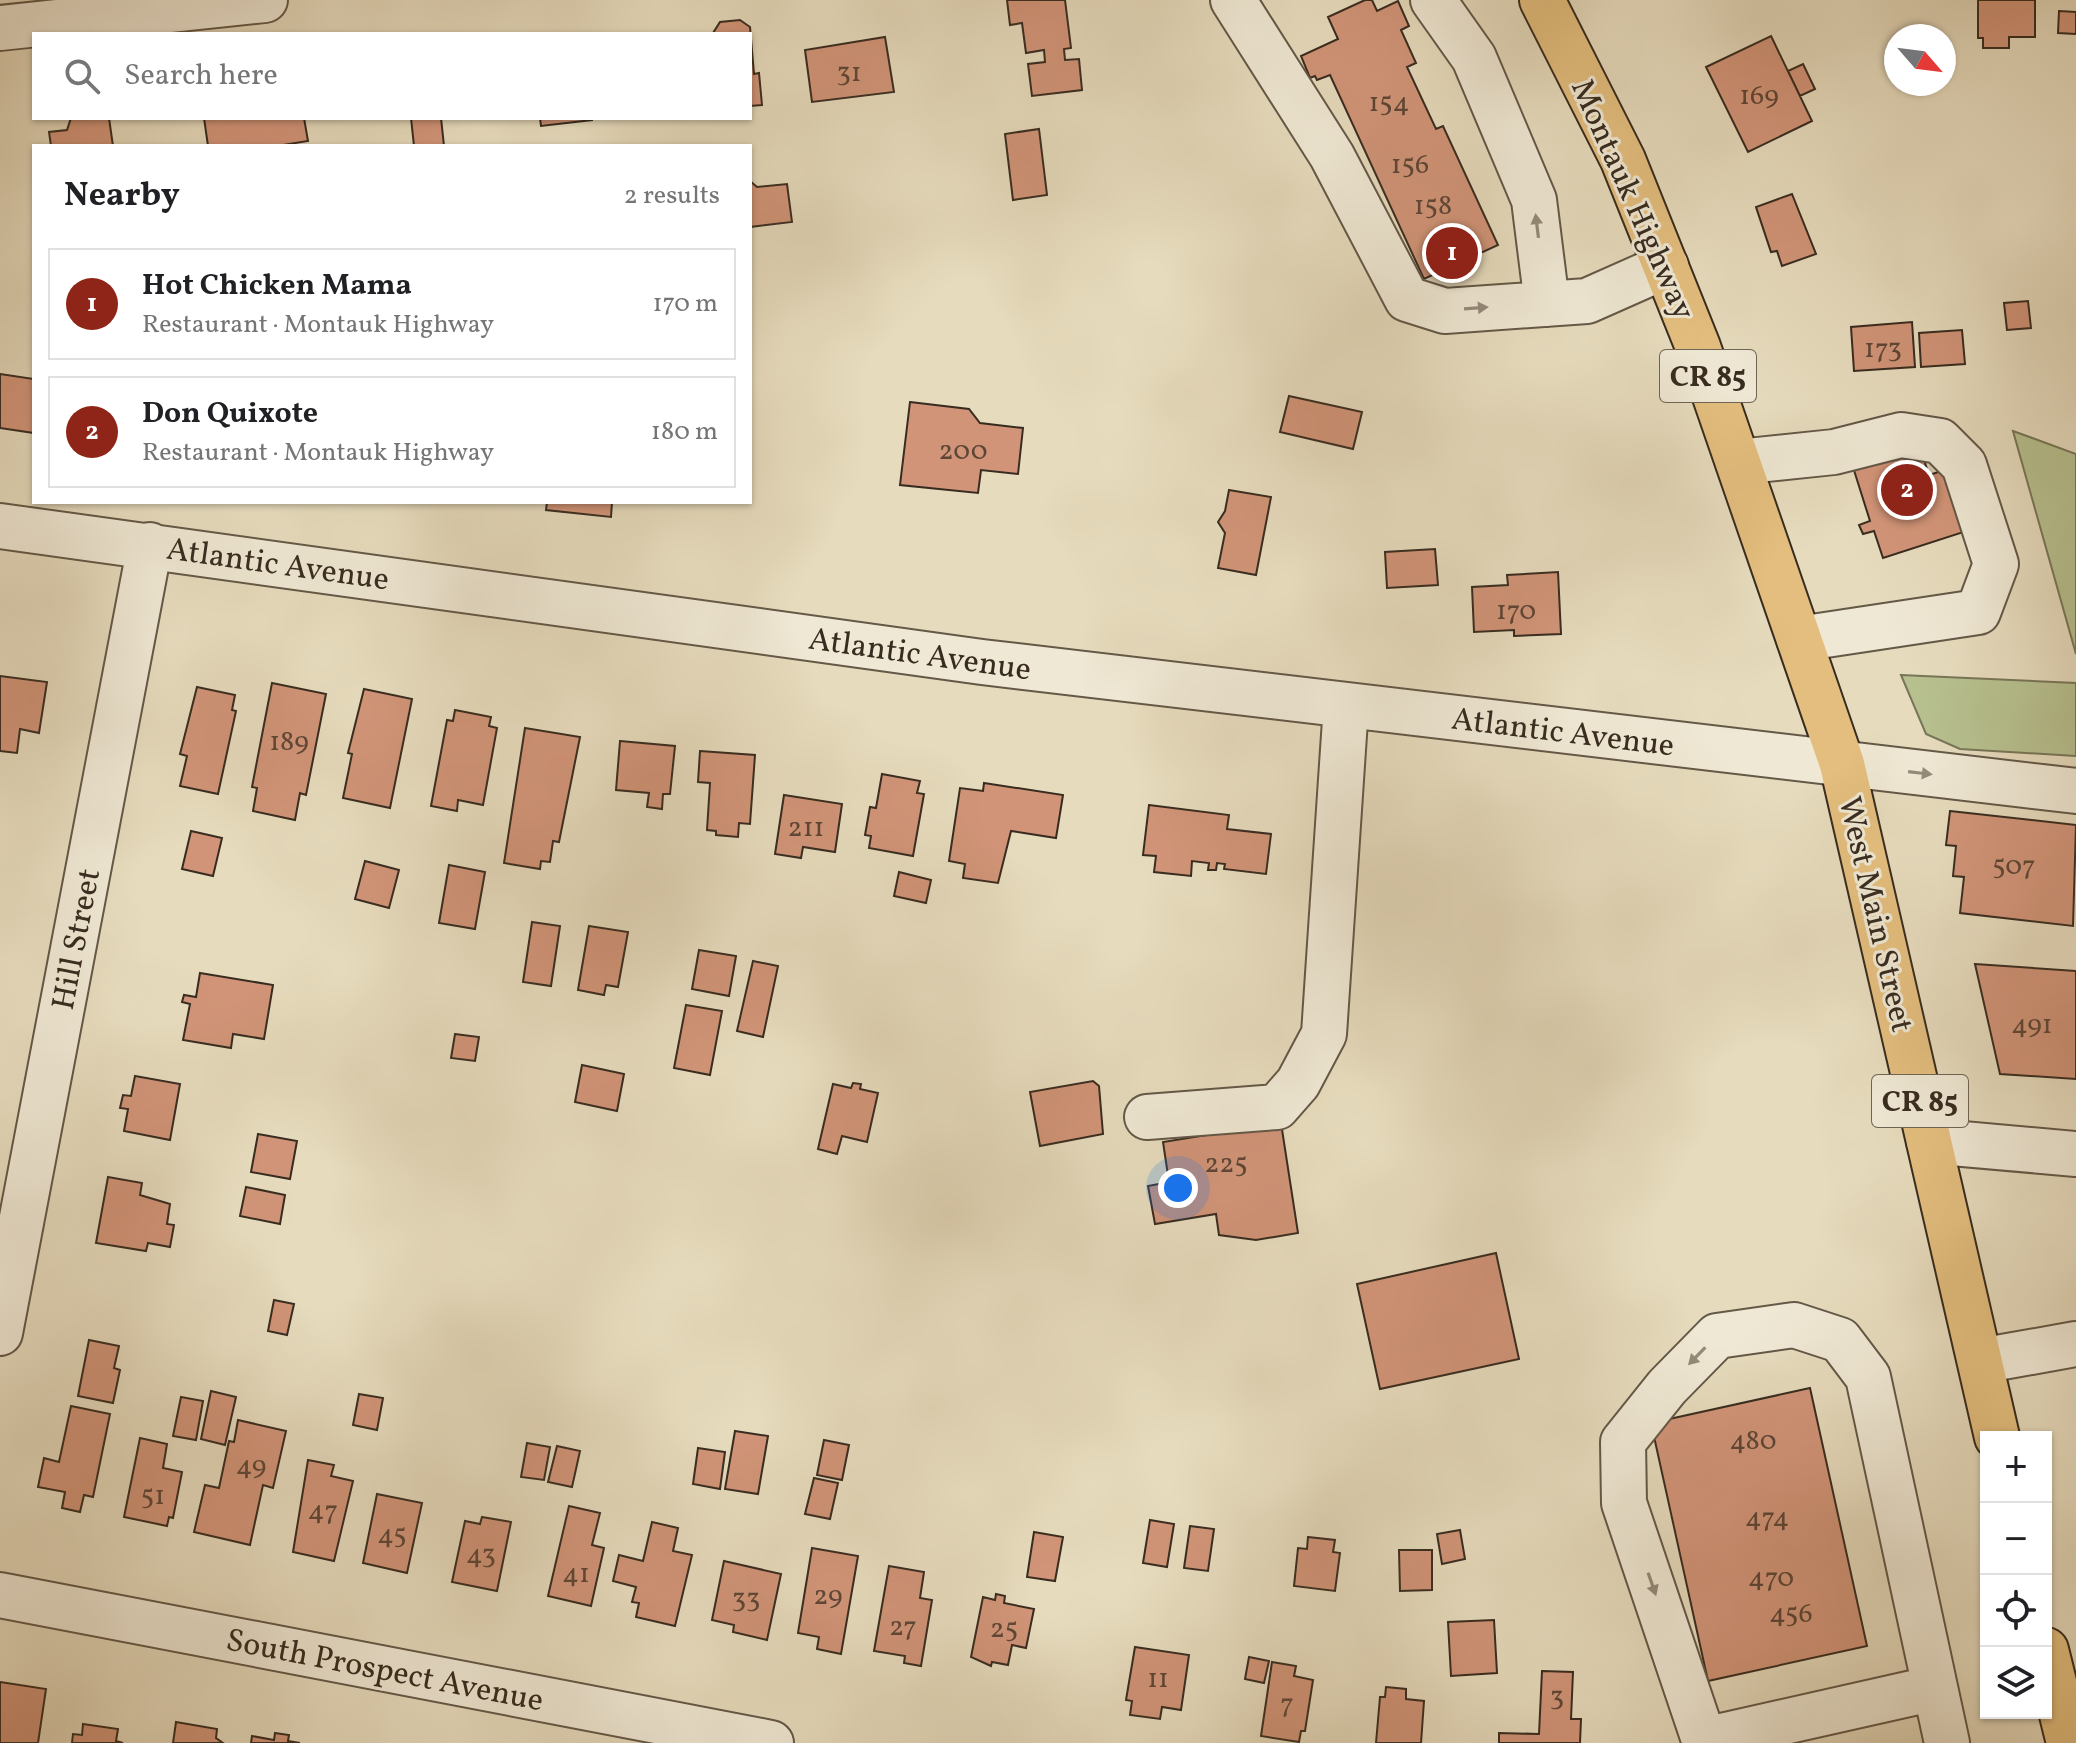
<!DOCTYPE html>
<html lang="en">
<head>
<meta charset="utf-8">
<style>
  :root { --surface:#fff; --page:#f2f2f2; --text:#202124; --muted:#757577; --line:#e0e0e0; --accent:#8f2418 }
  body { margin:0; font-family:Vollkorn,serif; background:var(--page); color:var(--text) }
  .controls { position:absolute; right:24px; bottom:24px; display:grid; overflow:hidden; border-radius:0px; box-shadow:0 2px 6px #0004 }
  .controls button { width:72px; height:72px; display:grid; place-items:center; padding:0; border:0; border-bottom:2px solid var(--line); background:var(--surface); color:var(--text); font:40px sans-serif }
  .compass { position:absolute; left:1884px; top:24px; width:72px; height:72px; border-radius:50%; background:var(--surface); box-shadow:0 2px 6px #0004; rotate:118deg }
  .you { position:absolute; left:1178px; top:1188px; width:28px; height:28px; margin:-20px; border:6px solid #fff; border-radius:50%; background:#1a73e8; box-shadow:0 0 0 12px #1a73e833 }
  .badge { display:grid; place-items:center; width:52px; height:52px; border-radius:50%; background:var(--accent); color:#fff; font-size:26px; font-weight:700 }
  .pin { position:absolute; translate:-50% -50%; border:4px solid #fff; box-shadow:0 2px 8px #0006 }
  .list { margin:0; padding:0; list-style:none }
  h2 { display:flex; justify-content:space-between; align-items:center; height:104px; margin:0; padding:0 32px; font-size:34px }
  h2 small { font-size:26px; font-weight:400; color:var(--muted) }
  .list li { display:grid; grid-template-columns:52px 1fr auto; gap:24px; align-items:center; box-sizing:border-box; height:112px; margin:0 16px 16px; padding:0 16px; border:2px solid var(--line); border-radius:0px }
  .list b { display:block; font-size:30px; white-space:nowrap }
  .list p { margin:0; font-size:26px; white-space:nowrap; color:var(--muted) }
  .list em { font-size:26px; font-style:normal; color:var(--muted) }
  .icon { flex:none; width:44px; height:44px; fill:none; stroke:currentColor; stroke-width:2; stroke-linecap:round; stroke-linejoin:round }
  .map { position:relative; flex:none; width:2076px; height:1743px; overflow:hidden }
  .search { position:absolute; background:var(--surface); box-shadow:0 2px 6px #0004; left:32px; top:32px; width:720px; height:88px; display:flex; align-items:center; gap:20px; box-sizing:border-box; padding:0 28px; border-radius:0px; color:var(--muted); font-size:30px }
  .panel { position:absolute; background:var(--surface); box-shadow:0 2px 6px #0004; left:32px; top:144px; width:720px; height:360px; border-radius:0px }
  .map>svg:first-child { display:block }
</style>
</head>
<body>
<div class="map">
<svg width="2076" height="1743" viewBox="0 0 2076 1743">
  <rect width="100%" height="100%" fill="#e6dbbd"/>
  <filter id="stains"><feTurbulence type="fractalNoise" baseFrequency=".0025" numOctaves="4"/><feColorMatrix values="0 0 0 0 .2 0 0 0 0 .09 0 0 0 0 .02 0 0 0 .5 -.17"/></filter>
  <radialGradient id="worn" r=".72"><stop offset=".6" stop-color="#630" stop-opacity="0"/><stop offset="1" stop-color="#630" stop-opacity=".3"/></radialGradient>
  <path fill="#b7c08f" stroke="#787658" stroke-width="2" d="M 2013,431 L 2076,454 L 2076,654 Z
    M 1901,675 L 2076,683 L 2076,756 L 1960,749 L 1926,734 Z"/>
  <path fill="#d19478" stroke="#382c20" stroke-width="2" d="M 1007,0 L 1065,0 L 1071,48 L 1064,49 L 1065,60 L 1079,59 L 1082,90 L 1032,96 L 1028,64 L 1045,62 L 1044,50 L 1026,53 L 1022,23 L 1010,25 Z
    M 1365,0 L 1372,0 L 1377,11 L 1398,1 L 1409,26 L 1401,30 L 1416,63 L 1407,67 L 1436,129 L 1443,126 L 1498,245 L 1424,279 L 1330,75 L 1317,80 L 1315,76 L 1310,78 L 1301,56 L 1338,39 L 1328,17 Z
    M 1978,0 L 2035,0 L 2035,37 L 2009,37 L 2009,48 L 1983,48 L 1983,38 L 1978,38 Z
    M 2059,11 L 2076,12 L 2076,34 L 2058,33 Z
    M 740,20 L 750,27 L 754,74 L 759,73 L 762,105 L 750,106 L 750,34 L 700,34 L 713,33 L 720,22 Z
    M 1771,36 L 1812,121 L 1748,152 L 1706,67 Z
    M 885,37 L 894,92 L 812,102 L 805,50 Z
    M 1803,64 L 1815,89 L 1800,96 L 1788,71 Z
    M 71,118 L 109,118 L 113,146 L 51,146 L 49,132 L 67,130 Z
    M 204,118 L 304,118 L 308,141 L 277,146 L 208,146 Z
    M 411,118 L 441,118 L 444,146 L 414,146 Z
    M 540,118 L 592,118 L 592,120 L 541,126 Z
    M 1039,129 L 1047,195 L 1013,200 L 1005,134 Z
    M 750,181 L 757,187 L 787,184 L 792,222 L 750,227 Z
    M 1792,194 L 1816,254 L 1782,266 L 1777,251 L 1771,252 L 1756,207 Z
    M 2028,301 L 2031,328 L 2007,330 L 2004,303 Z
    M 1912,322 L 1915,367 L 1854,371 L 1851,327 Z
    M 1962,330 L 1965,364 L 1921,367 L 1919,333 Z
    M 0,374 L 34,379 L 34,433 L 0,428 Z
    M 1289,396 L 1362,412 L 1353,449 L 1280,432 Z
    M 910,402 L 969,409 L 980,423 L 1023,428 L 1018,474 L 981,470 L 978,493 L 900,485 Z
    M 1918,442 L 1929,475 L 1948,469 L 1973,529 L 1883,558 L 1874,531 L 1863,534 L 1859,525 L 1870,521 L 1852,464 Z
    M 1229,490 L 1271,497 L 1256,575 L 1218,568 L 1225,533 L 1218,522 L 1225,511 Z
    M 547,502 L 612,502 L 611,517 L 546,510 Z
    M 1435,549 L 1438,585 L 1387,588 L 1385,552 Z
    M 1558,572 L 1561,634 L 1514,636 L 1514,630 L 1474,632 L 1472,587 L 1508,585 L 1507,575 Z
    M 0,676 L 47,682 L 39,733 L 20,729 L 17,753 L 0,751 Z
    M 272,683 L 326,694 L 306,795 L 300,793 L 295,820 L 253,811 L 257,788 L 252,787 Z
    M 197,687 L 235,695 L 232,710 L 236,711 L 218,794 L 180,786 L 187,756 L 180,754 Z
    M 364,689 L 412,699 L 390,808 L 343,798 L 352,754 L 348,753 Z
    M 455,710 L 491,717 L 489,726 L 497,728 L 483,805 L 458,800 L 457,811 L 431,806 L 447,720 L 453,721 Z
    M 525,728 L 580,737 L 559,842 L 553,841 L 550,862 L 541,861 L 540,869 L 504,863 Z
    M 620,741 L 675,746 L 670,794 L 663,794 L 662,809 L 647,807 L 649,793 L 616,790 Z
    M 700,751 L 755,755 L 750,824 L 739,823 L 738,837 L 716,835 L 716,831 L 707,830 L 710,783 L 698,782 Z
    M 882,774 L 920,781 L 917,793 L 924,794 L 913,856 L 869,848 L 871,836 L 865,835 L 870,807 L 876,808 Z
    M 984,783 L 1063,795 L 1056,838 L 1011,831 L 998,883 L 963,878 L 965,864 L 949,861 L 960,788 L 983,791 Z
    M 784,795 L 842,804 L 835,852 L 803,847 L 801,858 L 775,854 Z
    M 1149,805 L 1229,815 L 1227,829 L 1271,834 L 1266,874 L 1224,869 L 1225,864 L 1217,863 L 1216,870 L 1208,870 L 1209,863 L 1192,861 L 1191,876 L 1154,872 L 1156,856 L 1143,855 Z
    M 1950,811 L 2076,825 L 2073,926 L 1960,913 L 1964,877 L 1953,876 L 1956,846 L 1946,845 Z
    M 191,831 L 222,838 L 213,876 L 182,869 Z
    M 365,861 L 399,870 L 389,908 L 355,899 Z
    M 449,865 L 485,872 L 475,929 L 439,923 Z
    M 899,872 L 931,880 L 926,903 L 894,896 Z
    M 532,922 L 560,926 L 551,986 L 523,982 Z
    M 589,926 L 628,932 L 618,987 L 606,985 L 604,995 L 578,990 Z
    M 699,950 L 736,956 L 729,996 L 692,989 Z
    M 753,961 L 778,966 L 763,1037 L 737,1031 Z
    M 1975,964 L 2076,971 L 2076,1079 L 2000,1074 Z
    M 200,973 L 273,985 L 264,1039 L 233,1034 L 231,1048 L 183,1040 L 190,1004 L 182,1002 L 184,995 L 196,997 Z
    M 686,1005 L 722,1011 L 710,1075 L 674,1068 Z
    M 455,1034 L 479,1037 L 475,1061 L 451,1058 Z
    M 582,1065 L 624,1074 L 617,1111 L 575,1102 Z
    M 135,1076 L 180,1084 L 170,1140 L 124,1131 L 128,1109 L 120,1108 L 123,1095 L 131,1096 Z
    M 1093,1081 L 1099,1086 L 1103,1134 L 1040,1146 L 1030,1092 Z
    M 853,1083 L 861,1084 L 860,1089 L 878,1093 L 867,1142 L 842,1136 L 837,1154 L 818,1149 L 833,1084 L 851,1088 Z
    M 1281,1123 L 1298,1233 L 1256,1240 L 1219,1235 L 1216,1214 L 1155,1224 L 1148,1186 L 1169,1182 L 1163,1142 Z
    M 258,1134 L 297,1141 L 290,1179 L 251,1172 Z
    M 108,1177 L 142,1183 L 140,1195 L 170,1204 L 167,1224 L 174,1225 L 170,1247 L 148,1243 L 146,1251 L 96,1243 Z
    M 246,1187 L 285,1195 L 280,1224 L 240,1216 Z
    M 1496,1253 L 1519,1359 L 1380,1389 L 1357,1284 Z
    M 274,1300 L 294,1304 L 287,1335 L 268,1331 Z
    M 89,1340 L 119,1346 L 114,1368 L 120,1370 L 113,1403 L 78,1396 Z
    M 1810,1388 L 1867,1646 L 1708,1681 L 1651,1423 Z
    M 211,1391 L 236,1397 L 225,1445 L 201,1439 Z
    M 359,1394 L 383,1398 L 377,1430 L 353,1425 Z
    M 181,1397 L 203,1401 L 196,1440 L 173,1436 Z
    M 71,1406 L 110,1414 L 93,1497 L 84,1495 L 80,1512 L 62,1508 L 65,1492 L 38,1487 L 44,1458 L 59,1462 Z
    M 238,1420 L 286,1431 L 273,1488 L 263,1485 L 250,1545 L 194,1532 L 205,1485 L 219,1488 L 229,1441 L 234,1442 Z
    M 735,1431 L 768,1436 L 758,1494 L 725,1489 Z
    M 140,1438 L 167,1444 L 163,1468 L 182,1472 L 173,1518 L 169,1517 L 167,1526 L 124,1517 Z
    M 824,1440 L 849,1445 L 842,1480 L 817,1475 Z
    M 527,1443 L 550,1447 L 544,1480 L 521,1477 Z
    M 557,1446 L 580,1451 L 572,1487 L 548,1482 Z
    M 698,1448 L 725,1452 L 720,1489 L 693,1484 Z
    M 308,1460 L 334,1465 L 331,1476 L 353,1481 L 334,1561 L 293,1552 Z
    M 814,1478 L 838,1483 L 830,1519 L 805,1514 Z
    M 377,1494 L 422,1503 L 407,1573 L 363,1563 Z
    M 569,1506 L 600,1513 L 592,1545 L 604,1548 L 591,1606 L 548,1596 Z
    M 482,1517 L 511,1522 L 497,1591 L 452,1582 L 465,1521 L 480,1524 Z
    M 1150,1520 L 1174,1524 L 1167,1567 L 1143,1563 Z
    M 652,1522 L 678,1528 L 673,1551 L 692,1555 L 675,1626 L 636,1617 L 639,1603 L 632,1602 L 636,1587 L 613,1581 L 619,1555 L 643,1561 Z
    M 1190,1526 L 1214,1529 L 1208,1571 L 1184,1568 Z
    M 1460,1530 L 1465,1559 L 1442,1564 L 1437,1534 Z
    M 1034,1532 L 1063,1537 L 1055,1581 L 1027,1577 Z
    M 1308,1537 L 1335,1540 L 1333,1552 L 1340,1553 L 1335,1591 L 1294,1586 L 1298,1548 L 1307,1549 Z
    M 812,1548 L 858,1556 L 841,1654 L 817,1649 L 819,1637 L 798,1633 Z
    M 1399,1550 L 1432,1550 L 1432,1590 L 1400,1591 Z
    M 724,1561 L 781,1574 L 767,1640 L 733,1632 L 734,1625 L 712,1620 Z
    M 889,1566 L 924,1572 L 920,1598 L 932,1600 L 921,1666 L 904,1663 L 905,1656 L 874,1651 Z
    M 996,1594 L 1005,1596 L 1004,1603 L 1034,1609 L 1026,1648 L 1012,1645 L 1008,1665 L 992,1662 L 991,1666 L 971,1657 L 983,1597 L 995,1600 Z
    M 1494,1620 L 1497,1673 L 1451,1676 L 1448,1622 Z
    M 1135,1647 L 1189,1655 L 1181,1710 L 1162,1707 L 1160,1719 L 1130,1715 L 1132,1701 L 1126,1700 Z
    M 1249,1657 L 1269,1661 L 1264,1683 L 1245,1679 Z
    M 1272,1662 L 1296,1666 L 1294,1676 L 1313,1680 L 1305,1731 L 1301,1731 L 1299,1742 L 1261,1736 Z
    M 1542,1671 L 1573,1672 L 1571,1719 L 1581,1719 L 1580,1743 L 1499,1743 L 1499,1733 L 1539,1734 Z
    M 0,1682 L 46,1689 L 38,1743 L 0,1743 Z
    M 1386,1687 L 1406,1689 L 1406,1699 L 1424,1701 L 1421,1743 L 1376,1743 L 1380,1697 L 1385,1697 Z
    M 176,1722 L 217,1729 L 216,1738 L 223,1743 L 173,1743 Z
    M 83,1724 L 118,1729 L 116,1741 L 123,1743 L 72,1743 L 73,1734 L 82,1735 Z
    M 275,1733 L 289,1735 L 288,1741 L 300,1743 L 251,1743 L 252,1736 L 274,1740 Z"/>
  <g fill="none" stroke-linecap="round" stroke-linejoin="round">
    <g stroke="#645847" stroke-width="48">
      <path id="minor" d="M 1233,0 L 1332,156 L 1407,299 L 1445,311 L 1587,301 L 1666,266
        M 1433,0 L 1474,58 L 1534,200 L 1547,304
        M 0,28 L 265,0
        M 1738,462 L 1834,452 L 1901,435 L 1940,441 L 1964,465 L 1996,564 L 1978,612 L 1799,639
        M 0,526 L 982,662 L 2076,791
        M 1147,1117 L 1277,1107 L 1298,1083 L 1324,1034 L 1346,705
        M 1929,1141 L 2076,1154
        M 0,1333 L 150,545
        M 1980,1361 L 2076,1344
        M 0,1595 L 771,1743
        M 1704,1740 L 1935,1688
        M 1705,1743 L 1624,1503 L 1623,1442 L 1667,1387 L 1717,1336 L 1794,1325 L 1840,1340 L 1868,1377 L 1947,1743"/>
    </g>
    <g stroke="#382c20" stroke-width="48">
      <path id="major" d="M 1542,0 L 1623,160 L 1698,347 L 1842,764 L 1997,1437
        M 2046,1650 L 2069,1743"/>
    </g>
    <use href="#minor" stroke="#efe8d4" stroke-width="44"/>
    <use href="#major" stroke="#e3be7e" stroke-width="44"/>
  </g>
  <defs><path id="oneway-solid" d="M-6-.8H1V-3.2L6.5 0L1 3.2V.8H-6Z" transform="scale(2)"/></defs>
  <g fill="#948a7a">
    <use href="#oneway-solid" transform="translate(1537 226) rotate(-97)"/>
    <use href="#oneway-solid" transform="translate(1476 308) rotate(-4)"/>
    <use href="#oneway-solid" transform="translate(1920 773) rotate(7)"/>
    <use href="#oneway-solid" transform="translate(1697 1356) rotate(134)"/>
    <use href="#oneway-solid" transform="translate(1652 1584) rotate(71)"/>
  </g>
  <g text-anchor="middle" stroke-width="6" stroke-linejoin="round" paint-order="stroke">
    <g font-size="28" fill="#5e4636">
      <text x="849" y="81">31</text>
      <text x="1759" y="104">169</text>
      <text x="1389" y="111">154</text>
      <text x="1410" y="173">156</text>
      <text x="1433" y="214">158</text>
      <text x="1883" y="357">173</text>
      <text x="963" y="459">200</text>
      <text x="1516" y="619">170</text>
      <text x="289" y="750">189</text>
      <text x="806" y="836">211</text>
      <text x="2014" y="874">507</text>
      <text x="2032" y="1033">491</text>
      <text x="1226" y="1172">225</text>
      <text x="1753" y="1449">480</text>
      <text x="251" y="1474">49</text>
      <text x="153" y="1504">51</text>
      <text x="323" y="1519">47</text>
      <text x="1767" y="1526">474</text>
      <text x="392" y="1543">45</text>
      <text x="481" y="1563">43</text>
      <text x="576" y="1582">41</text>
      <text x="1771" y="1586">470</text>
      <text x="828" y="1604">29</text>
      <text x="746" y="1607">33</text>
      <text x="1791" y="1622">456</text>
      <text x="903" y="1635">27</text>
      <text x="1004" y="1637">25</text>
      <text x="1158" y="1687">11</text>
      <text x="1557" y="1705">3</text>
      <text x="1287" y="1712">7</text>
    </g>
    <g fill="#efe8d4" stroke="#6f6456" stroke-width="2">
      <rect x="1660" y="350" width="96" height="52" rx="6"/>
      <rect x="1872" y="1075" width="96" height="52" rx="6"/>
    </g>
    <g font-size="30" font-weight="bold" fill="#382c20">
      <text x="1708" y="386">CR 85</text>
      <text x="1920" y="1111">CR 85</text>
    </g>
    <g font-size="32" fill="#382c20" stroke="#efe8d4">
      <text transform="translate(1634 199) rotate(66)" y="11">Montauk Highway</text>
      <text transform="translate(278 563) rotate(8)" y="11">Atlantic Avenue</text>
      <text transform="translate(920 653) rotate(8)" y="11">Atlantic Avenue</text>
      <text transform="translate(1563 731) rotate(7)" y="11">Atlantic Avenue</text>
      <text transform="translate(1877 914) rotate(77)" y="11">West Main Street</text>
      <text transform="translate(75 939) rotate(-79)" y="11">Hill Street</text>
      <text transform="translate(385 1669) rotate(11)" y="11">South Prospect Avenue</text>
    </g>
  </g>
  <rect width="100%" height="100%" filter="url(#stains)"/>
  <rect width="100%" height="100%" fill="url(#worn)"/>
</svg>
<div class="controls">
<button>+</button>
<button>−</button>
<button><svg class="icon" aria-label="locate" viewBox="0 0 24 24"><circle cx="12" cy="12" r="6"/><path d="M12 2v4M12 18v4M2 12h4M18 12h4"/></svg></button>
<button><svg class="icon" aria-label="layers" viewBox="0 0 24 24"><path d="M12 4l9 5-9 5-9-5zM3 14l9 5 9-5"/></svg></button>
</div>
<svg class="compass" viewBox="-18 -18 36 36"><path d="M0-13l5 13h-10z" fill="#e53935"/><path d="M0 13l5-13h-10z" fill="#757577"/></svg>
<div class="you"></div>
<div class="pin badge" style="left:1452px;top:253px">1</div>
<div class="pin badge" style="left:1907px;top:490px">2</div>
<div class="search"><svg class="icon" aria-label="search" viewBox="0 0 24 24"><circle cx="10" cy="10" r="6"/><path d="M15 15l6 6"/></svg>Search here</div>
<section class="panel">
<h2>Nearby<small>2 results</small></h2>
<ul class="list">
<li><span class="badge">1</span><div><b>Hot Chicken Mama</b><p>Restaurant · Montauk Highway</p></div><em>170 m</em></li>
<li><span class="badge">2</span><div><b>Don Quixote</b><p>Restaurant · Montauk Highway</p></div><em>180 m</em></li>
</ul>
</section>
</div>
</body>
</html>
